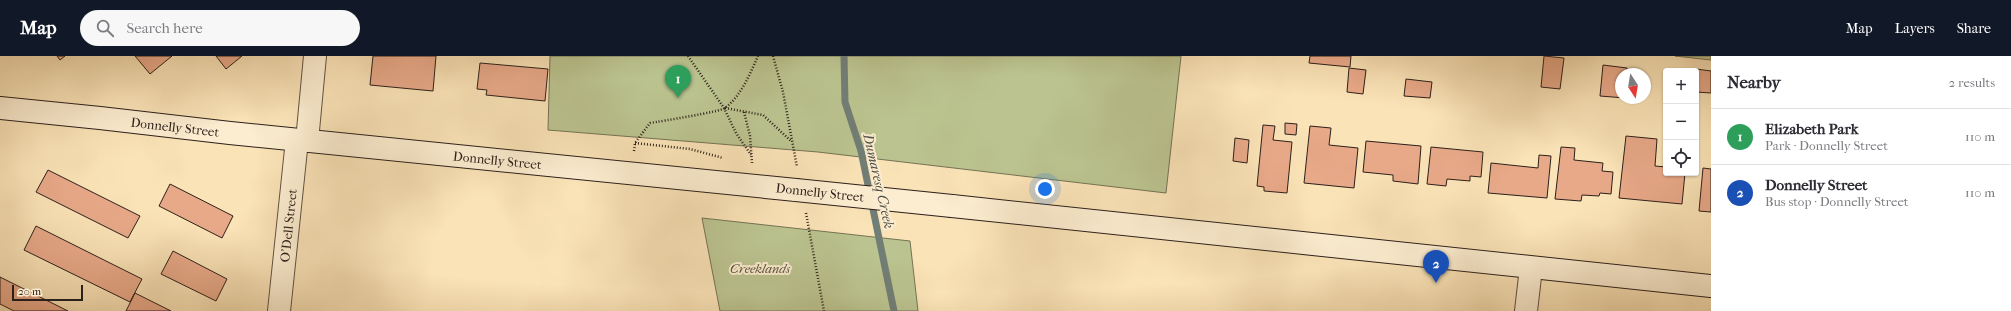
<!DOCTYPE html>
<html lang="en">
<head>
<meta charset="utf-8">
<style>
  :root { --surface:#fff; --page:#f7f7f7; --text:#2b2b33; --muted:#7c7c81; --line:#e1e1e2; --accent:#111827 }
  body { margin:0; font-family:"IM FELL French Canon",serif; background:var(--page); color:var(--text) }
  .controls { position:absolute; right:12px; top:12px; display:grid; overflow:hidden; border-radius:4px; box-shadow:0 1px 3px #0004 }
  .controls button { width:36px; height:36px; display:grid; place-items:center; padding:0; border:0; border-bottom:1px solid var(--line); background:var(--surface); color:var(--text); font:20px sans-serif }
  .compass { position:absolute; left:1615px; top:12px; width:36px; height:36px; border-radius:50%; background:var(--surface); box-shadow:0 1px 3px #0004; rotate:168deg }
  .scale { position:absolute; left:12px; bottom:10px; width:71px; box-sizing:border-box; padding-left:4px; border:2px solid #2c201a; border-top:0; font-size:11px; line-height:14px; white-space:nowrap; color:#2c201a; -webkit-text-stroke:3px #fcedd0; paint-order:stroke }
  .you { position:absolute; left:1045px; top:133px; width:14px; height:14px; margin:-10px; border:3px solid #fff; border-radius:50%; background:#1a73e8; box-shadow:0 0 0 6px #1a73e833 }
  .badge { display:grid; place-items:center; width:26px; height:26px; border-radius:50%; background:var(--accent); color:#fff; font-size:13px; font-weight:700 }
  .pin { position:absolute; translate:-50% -33px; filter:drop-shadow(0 1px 2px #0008) }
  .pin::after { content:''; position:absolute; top:21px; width:14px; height:12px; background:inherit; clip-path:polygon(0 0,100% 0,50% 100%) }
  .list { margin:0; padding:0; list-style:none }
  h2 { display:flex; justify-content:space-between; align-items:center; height:52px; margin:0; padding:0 16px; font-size:17px }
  h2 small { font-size:13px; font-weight:400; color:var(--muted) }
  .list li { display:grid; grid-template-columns:26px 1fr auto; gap:12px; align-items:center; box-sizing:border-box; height:56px; padding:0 16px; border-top:1px solid var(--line) }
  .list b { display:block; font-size:15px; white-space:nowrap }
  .list p { margin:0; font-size:13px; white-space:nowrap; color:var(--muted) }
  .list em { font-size:13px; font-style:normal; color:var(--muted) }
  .icon { flex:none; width:22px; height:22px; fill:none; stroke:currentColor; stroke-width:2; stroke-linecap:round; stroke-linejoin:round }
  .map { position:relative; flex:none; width:1711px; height:255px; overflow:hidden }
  header { display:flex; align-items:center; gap:24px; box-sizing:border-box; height:56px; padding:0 20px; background:var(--accent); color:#fff }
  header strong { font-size:19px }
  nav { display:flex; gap:22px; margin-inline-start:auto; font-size:14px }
  .search { width:280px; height:36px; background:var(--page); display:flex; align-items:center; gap:10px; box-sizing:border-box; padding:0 14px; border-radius:22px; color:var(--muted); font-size:15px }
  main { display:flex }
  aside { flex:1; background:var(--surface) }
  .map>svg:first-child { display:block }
</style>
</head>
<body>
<header>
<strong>Map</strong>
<div class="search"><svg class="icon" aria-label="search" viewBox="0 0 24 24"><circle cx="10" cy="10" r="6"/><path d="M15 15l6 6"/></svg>Search here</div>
<nav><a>Map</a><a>Layers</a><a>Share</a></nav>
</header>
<main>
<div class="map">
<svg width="1711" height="255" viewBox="0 0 1711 255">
  <rect width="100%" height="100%" fill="#fae3b7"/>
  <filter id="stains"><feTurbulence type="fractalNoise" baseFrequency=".005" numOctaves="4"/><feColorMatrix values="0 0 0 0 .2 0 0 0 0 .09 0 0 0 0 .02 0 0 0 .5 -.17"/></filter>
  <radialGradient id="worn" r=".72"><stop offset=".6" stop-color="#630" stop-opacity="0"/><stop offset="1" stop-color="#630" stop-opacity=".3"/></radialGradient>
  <path fill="#bbc490" stroke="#747255" d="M 550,0 L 1181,0 L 1166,137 L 818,96 L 548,74 Z
    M 1675,0 L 1711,0 L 1711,4 Z
    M 702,162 L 910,185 L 918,255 L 720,255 Z"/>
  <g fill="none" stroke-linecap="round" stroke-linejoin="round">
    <path stroke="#717e76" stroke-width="7" d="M 844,0 L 845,46 L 861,95 L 894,255"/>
  </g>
  <path fill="#e8a989" stroke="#2c201a" d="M 57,0 L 65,0 L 60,4 Z
    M 135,0 L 172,0 L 150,18 Z
    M 216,0 L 242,0 L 226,13 Z
    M 373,0 L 436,0 L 433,35 L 370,29 Z
    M 1310,0 L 1351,0 L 1350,11 L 1309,7 Z
    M 1544,0 L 1564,2 L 1560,33 L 1541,31 Z
    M 480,7 L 548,13 L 545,45 L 486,39 L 487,34 L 477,33 Z
    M 1603,9 L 1627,12 L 1627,18 L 1621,18 L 1621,42 L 1625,42 L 1600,40 Z
    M 1349,12 L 1366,14 L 1363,38 L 1347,36 Z
    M 1696,13 L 1711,15 L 1711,37 L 1696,36 Z
    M 1406,23 L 1432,26 L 1430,42 L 1404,40 Z
    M 1285,67 L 1297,68 L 1296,79 L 1285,78 Z
    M 1263,69 L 1275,70 L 1273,84 L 1292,86 L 1287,137 L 1264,135 L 1264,131 L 1257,130 Z
    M 1310,70 L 1331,72 L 1329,89 L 1358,92 L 1354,132 L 1304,127 Z
    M 1626,80 L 1657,83 L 1655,110 L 1666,111 L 1666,117 L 1685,117 L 1682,148 L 1619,142 Z
    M 1235,82 L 1249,84 L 1247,107 L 1233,105 Z
    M 1366,85 L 1421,90 L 1418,128 L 1393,125 L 1393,119 L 1363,116 Z
    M 1431,91 L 1483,96 L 1481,121 L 1470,120 L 1470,125 L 1447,123 L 1446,130 L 1427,128 Z
    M 1561,91 L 1575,92 L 1574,104 L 1603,107 L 1602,115 L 1613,116 L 1611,138 L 1600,137 L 1599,140 L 1582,139 L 1581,145 L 1555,143 Z
    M 1539,99 L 1551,100 L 1547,142 L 1488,137 L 1491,107 L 1538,112 Z
    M 1703,112 L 1711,113 L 1711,156 L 1699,155 Z
    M 48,114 L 140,160 L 128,182 L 36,136 Z
    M 170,128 L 233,160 L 222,182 L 159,150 Z
    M 36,170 L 142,223 L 130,246 L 24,194 Z
    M 173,195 L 227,223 L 216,245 L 161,218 Z
    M 0,221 L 68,255 L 14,255 L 0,248 Z
    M 135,237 L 171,255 L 126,255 Z"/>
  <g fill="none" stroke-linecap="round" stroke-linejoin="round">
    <g stroke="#605141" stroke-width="24">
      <g id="street">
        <path d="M 307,85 L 315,0"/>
        <path id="s1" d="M 279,255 L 297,84"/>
        <path d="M 1526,255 L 1531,212"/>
      </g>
    </g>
    <g stroke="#2c201a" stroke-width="24">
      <g id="secondary">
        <path id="s2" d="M 0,52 L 100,62 L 230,77 L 796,134"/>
        <path d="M 952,150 L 1711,230"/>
      </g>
    </g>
    <path stroke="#2c201a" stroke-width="2.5" stroke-dasharray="1 2" stroke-linecap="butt" d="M 688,0 L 724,52 L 736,77 L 751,99
      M 773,0 L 783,36 L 797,111
      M 725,52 L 763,59 L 791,85
      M 744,56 L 750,80 L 752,107
      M 635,87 L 690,93 L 723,102
      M 634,95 L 635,87 L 650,67 C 662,65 719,56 725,52 C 741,40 750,18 758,0
      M 806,157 L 824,255"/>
    <use href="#street" stroke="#fcedd0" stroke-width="22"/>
    <use href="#secondary" stroke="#fcedd0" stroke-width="22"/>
    <g stroke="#2c201a" stroke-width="24" stroke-linecap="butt">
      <path id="secondary-bridge" d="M 796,134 L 952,150"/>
    </g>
    <use href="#secondary-bridge" stroke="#fcedd0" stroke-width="22"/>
  </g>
  <g text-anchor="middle" stroke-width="4" stroke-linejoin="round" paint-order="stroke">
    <g font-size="13" fill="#2c201a" stroke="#fcedd0">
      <text dy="5" stroke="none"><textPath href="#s2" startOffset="176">Donnelly Street</textPath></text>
      <text dy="5" stroke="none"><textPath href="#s2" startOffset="500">Donnelly Street</textPath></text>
      <text transform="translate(820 136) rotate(6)" y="5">Donnelly Street</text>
      <text dy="5" stroke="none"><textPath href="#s1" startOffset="86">O'Dell Street</textPath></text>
    </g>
    <g font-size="13" font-style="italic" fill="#57513d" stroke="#fcedd0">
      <text x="760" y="217">Creeklands</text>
    </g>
    <g font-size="14" font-style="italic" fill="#4e4f48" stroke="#fcedd0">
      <text transform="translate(879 125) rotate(77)" y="5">Dumaresq Creek</text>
    </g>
  </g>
  <rect width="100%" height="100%" filter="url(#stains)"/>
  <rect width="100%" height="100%" fill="url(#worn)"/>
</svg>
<div class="controls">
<button>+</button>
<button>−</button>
<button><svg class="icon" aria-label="locate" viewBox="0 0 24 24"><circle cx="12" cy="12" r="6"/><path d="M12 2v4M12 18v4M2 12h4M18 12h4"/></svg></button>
</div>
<svg class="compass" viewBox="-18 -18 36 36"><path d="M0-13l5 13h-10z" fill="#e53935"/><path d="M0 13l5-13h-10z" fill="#7c7c81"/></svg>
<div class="scale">20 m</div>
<div class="you"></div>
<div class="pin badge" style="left:678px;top:42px;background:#2e9e5b">1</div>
<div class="pin badge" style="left:1436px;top:227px;background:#1a4fb4">2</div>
</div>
<aside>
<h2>Nearby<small>2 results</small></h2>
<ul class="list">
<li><span class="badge" style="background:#2e9e5b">1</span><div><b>Elizabeth Park</b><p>Park · Donnelly Street</p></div><em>110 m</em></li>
<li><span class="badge" style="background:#1a4fb4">2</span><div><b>Donnelly Street</b><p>Bus stop · Donnelly Street</p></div><em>110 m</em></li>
</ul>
</aside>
</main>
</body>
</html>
